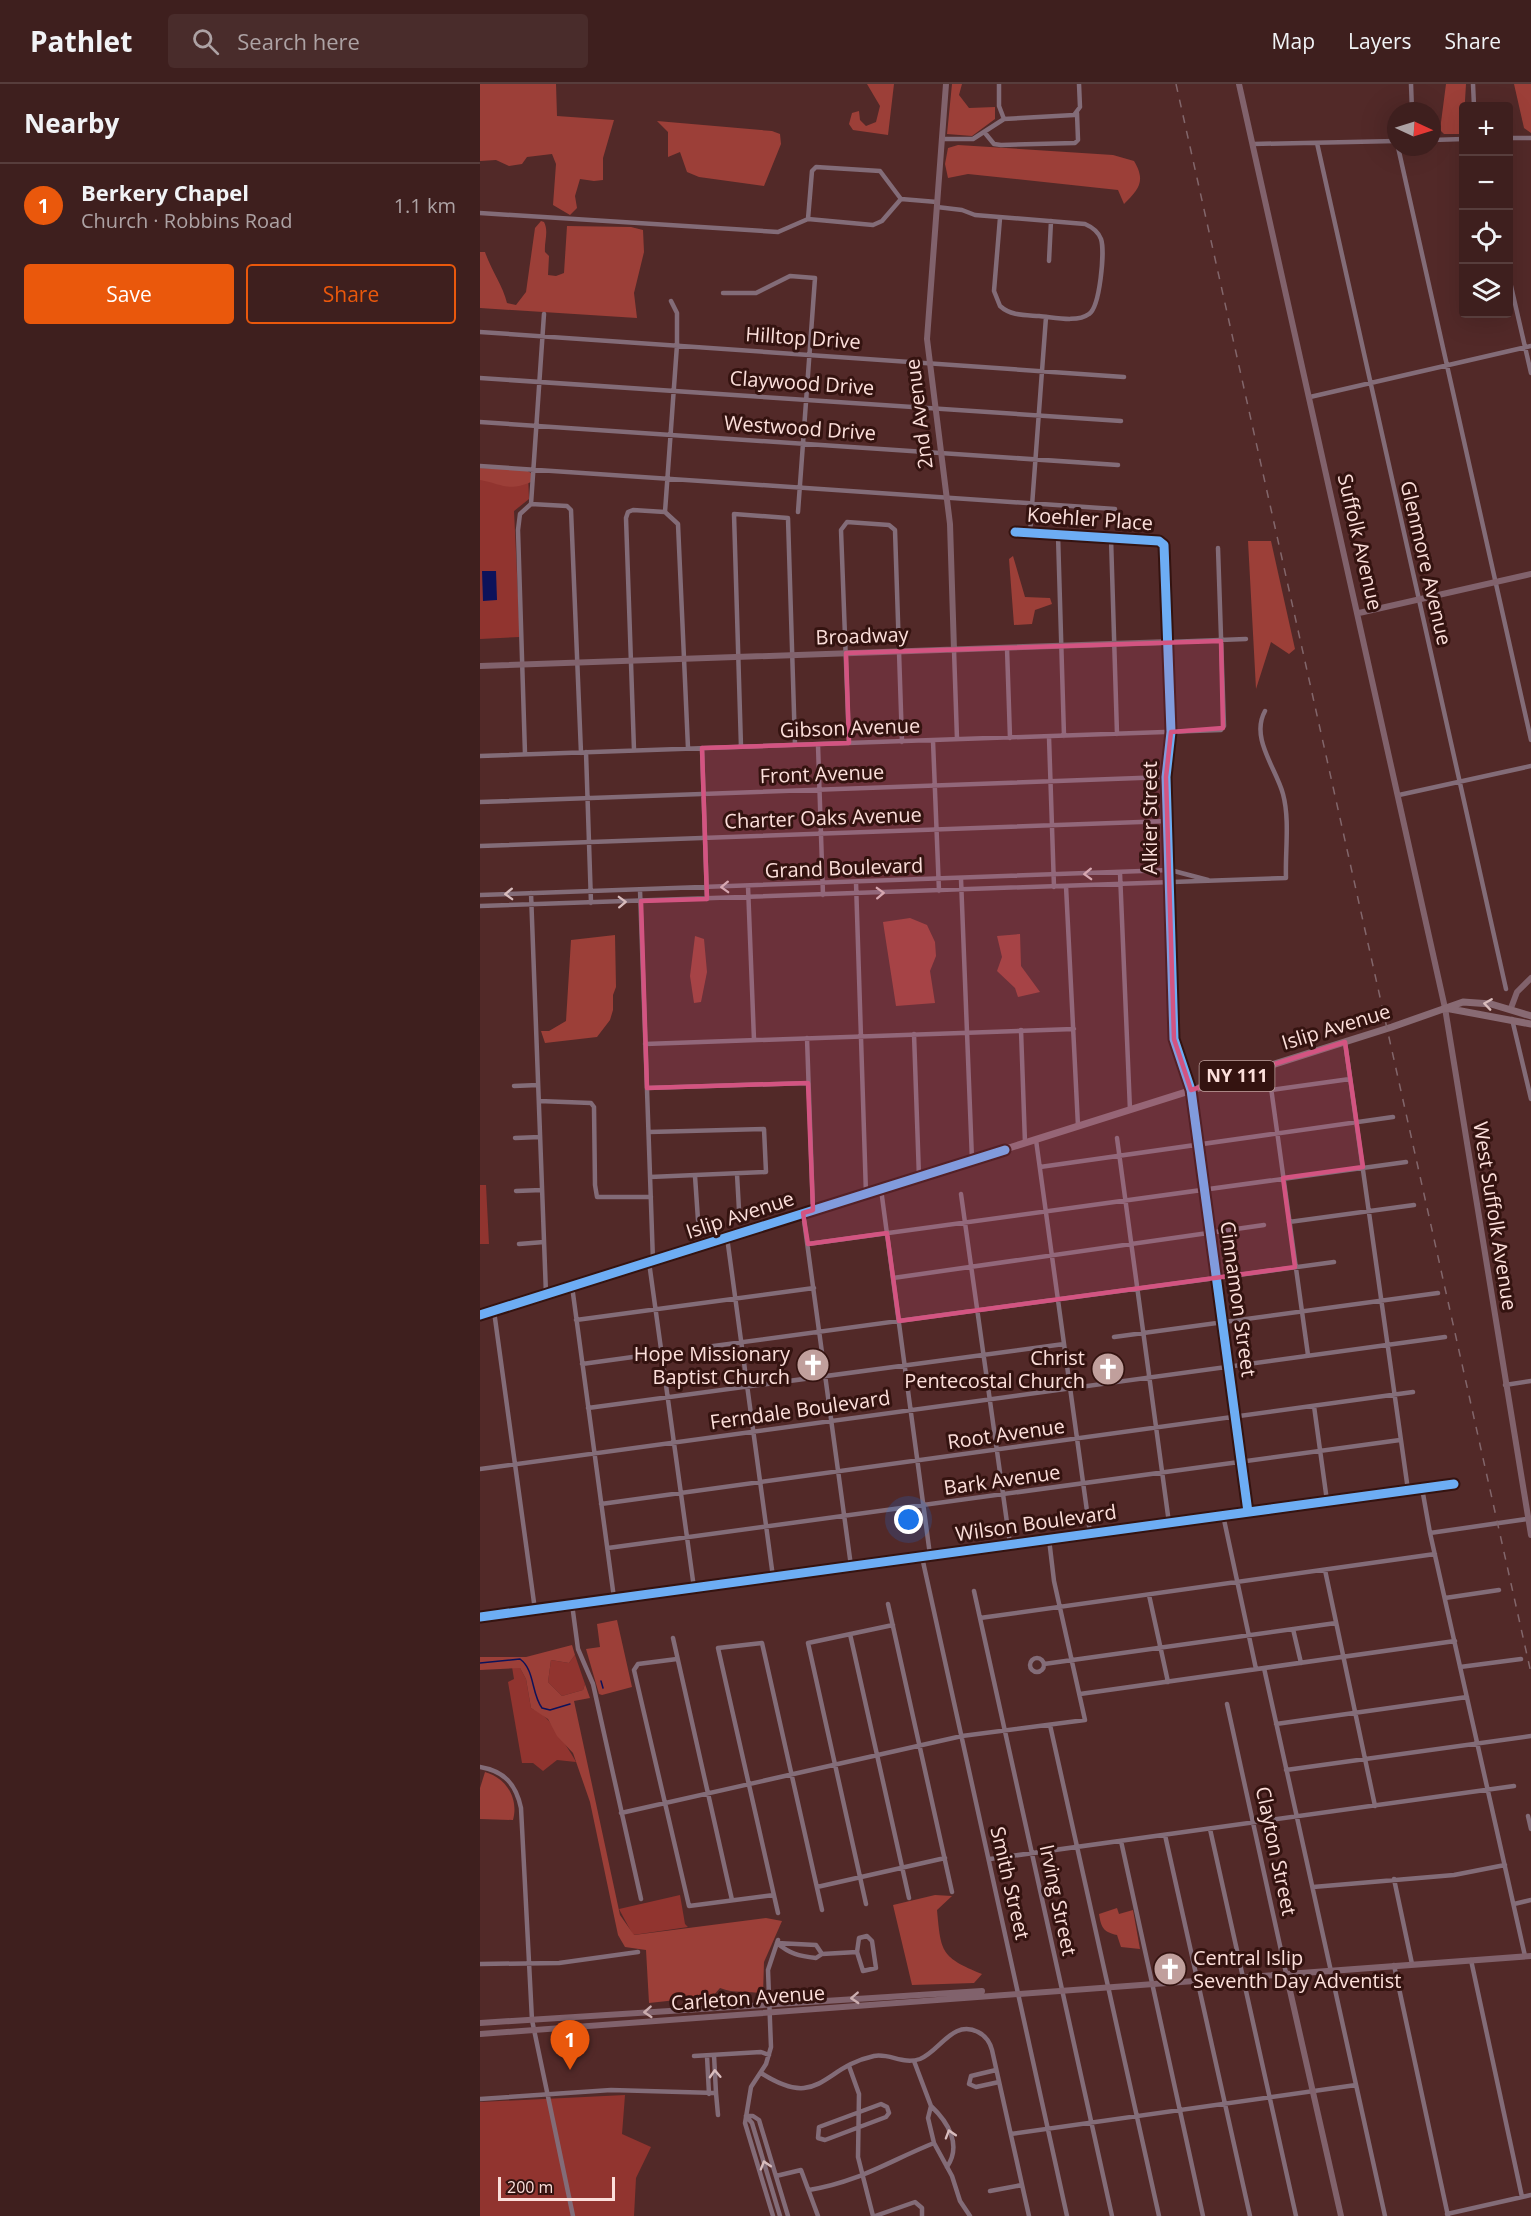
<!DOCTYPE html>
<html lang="en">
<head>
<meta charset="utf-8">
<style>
  :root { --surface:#3e1f1e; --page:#492c2b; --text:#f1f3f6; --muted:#ada2a4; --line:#573d3c; --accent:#ea580c }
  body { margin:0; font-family:"Open Sans",sans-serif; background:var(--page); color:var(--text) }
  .controls { position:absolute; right:18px; top:18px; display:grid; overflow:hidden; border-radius:6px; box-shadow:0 6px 24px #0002 }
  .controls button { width:54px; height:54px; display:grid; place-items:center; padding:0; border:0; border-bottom:2px solid var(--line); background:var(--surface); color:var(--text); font:30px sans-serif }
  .compass { position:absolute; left:907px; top:18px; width:54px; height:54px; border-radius:50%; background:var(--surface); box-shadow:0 6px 24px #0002; rotate:94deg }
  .scale { position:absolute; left:18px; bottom:15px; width:117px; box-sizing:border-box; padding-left:6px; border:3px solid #fcdfdb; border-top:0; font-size:16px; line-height:21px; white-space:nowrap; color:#fcdfdb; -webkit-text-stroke:4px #341310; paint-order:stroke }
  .you { position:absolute; left:429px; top:1436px; width:21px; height:21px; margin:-15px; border:4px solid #fff; border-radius:50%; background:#1a73e8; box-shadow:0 0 0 9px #1a73e833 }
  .badge { display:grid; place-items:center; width:39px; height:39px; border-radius:50%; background:var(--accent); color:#fff; font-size:20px; font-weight:700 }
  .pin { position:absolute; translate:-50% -50px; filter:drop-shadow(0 2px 3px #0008) }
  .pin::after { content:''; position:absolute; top:32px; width:21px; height:18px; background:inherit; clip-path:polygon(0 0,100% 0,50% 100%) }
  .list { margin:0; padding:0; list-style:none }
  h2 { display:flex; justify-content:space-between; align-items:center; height:78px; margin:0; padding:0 24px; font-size:26px }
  h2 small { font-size:20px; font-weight:400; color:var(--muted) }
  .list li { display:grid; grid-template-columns:39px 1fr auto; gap:18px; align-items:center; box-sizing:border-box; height:84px; padding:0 24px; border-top:2px solid var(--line) }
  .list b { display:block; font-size:22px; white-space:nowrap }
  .list p { margin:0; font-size:20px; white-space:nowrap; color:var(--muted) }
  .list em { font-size:20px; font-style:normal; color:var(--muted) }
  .actions { display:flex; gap:12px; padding:18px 24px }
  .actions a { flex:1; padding:14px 0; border:2px solid var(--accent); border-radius:6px; text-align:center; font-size:21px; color:var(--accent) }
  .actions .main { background:var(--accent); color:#fff }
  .icon { flex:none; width:33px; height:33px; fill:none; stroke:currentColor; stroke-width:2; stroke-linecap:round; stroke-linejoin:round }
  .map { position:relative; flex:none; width:1051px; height:2132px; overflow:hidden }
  header { display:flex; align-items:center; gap:36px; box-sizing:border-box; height:84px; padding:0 30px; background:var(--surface); border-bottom:2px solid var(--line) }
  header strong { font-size:28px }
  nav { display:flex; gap:33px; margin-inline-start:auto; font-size:21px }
  .search { width:420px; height:54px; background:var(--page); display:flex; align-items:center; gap:15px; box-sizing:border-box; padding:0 21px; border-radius:6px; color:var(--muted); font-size:22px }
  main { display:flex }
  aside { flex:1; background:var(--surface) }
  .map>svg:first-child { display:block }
</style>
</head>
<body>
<header>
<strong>Pathlet</strong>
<div class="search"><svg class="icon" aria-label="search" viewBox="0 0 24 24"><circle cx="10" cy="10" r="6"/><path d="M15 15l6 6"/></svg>Search here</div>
<nav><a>Map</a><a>Layers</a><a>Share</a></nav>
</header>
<main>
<aside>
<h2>Nearby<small></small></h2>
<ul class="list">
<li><span class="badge">1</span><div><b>Berkery Chapel</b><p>Church · Robbins Road</p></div><em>1.1 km</em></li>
</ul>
<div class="actions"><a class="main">Save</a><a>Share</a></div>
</aside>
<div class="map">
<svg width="1051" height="2132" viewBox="0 0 1051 2132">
  <rect width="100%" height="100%" fill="#522928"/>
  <path fill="#91342f" d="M 0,387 L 48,389 L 49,415 L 34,427 L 40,553 L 0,555 Z
    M 0,1101 L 6,1101 L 9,1160 L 0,1160 Z
    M 95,1571 L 105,1600 L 103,1606 L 82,1612 L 68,1598 L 71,1576 L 89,1579 Z
    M 32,1583 L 40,1584 L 46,1595 L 51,1624 C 56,1627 63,1630 67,1635 C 71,1638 94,1673 96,1678 L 77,1676 L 63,1687 L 53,1679 L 42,1679 L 28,1598 L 34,1595 Z
    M 200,1811 L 205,1840 L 208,1843 L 153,1851 L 139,1825 Z
    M 145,2011 L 142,2050 L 171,2063 L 156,2094 L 154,2132 L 0,2132 L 0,2018 Z"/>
  <path fill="#9c3f38" d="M 0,0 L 76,0 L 77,32 L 134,36 L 123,74 L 123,96 L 114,97 L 100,95 L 95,112 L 97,124 L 90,131 L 73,121 L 76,80 L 72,70 L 47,73 L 42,80 L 29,82 L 16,76 L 0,77 Z
    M 387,0 L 414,0 L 408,51 L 373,46 L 369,40 L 372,29 L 379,27 L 380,36 L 386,42 L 396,38 L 400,22 Z
    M 472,0 L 482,0 L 479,11 L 489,24 L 515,23 L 515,35 L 492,52 L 467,50 Z
    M 966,0 L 986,0 L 983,50 L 964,50 L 960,46 Z
    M 1034,0 L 1051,0 L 1051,49 L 1044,44 Z
    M 177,37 L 292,47 L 300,50 L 301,60 L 284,102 L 219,93 L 207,88 L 200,68 L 188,73 L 188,48 Z
    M 478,61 L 633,71 L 654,77 C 666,97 659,105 644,120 L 638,106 L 488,90 L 468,94 L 465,80 L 468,64 Z
    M 61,137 L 64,138 C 69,148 64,157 65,168 L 69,172 L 68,191 L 76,192 L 84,189 L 87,142 L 151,143 L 163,146 L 164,168 L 154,209 L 157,234 L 0,224 L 0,168 L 5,168 C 11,186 23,202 27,219 L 36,221 L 46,208 L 55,144 Z
    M 0,384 L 46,386 L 51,389 L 51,398 C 28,408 22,400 0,396 Z
    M 768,457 L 791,457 L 815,565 L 809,570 L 791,558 L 776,605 Z
    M 533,472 L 545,513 L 570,514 L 572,520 L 555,526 L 552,540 L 534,541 L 529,475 Z
    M 430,834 L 447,841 L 455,858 L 456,872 L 450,887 L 455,919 L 416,922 L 403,838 Z
    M 540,850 L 541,882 L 560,908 L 538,913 L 535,904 L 517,887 L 522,873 L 517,852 Z
    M 135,851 L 136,903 L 133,911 L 133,926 L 130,936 L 117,953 L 65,959 L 61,947 L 69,947 L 86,937 L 91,856 Z
    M 215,852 L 224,855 L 227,888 L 221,918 L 214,919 L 210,892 Z
    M 137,1536 L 152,1603 L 122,1611 L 119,1610 L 106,1565 L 120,1563 L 117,1540 Z
    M 92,1561 L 95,1571 L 89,1579 L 71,1576 L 68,1598 L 82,1612 L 103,1606 L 105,1600 L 110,1614 L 94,1617 L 140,1831 L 154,1851 L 286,1834 L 302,1837 L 284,1878 L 283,1910 C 268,1906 254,1910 240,1904 L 233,1912 L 169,1919 L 166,1866 L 145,1863 L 138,1851 L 110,1718 L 93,1669 L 77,1652 L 68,1635 L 51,1624 L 46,1595 L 40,1584 L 0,1586 L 0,1573 L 46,1573 Z
    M 5,1688 C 26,1694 39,1714 33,1736 L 0,1735 L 0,1704 Z
    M 455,1811 L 472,1812 L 457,1826 C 461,1869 461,1873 502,1890 L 494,1899 L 432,1901 L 413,1821 Z
    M 637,1824 L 639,1830 L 653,1826 L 660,1865 L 641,1863 L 637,1851 C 623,1848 621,1843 619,1830 Z"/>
  <path fill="#0d125a" d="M 2,487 L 16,487 L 17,516 L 3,517 Z"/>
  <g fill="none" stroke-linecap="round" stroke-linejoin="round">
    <path stroke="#0d125a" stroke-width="1.5" d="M 0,1579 L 40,1575 C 55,1586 51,1609 62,1624 L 70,1626 L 90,1620
      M 121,1597 L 123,1604"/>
    <path stroke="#836c78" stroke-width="4.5" d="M 519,0 L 519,22 L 524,35
      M 931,0 L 932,27
      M 993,0 L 994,22
      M 505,49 L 514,60 L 521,61 L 595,59 L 598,56 L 597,29
      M 1028,54 L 1051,54
      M 462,55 L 493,55 L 524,35 L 594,31 L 600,23 L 599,0
      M 952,56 L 984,55
      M 837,59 L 1026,905
      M 773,60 L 916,57
      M 918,63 L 1051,656
      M 457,123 L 482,126 L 495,131 L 605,140 C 612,143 618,147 621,155 C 625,167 620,223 609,230 C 597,239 573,233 559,232 C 545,231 531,232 520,222 L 514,207 L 520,134
      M 0,129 L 298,148 L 328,135 L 393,141 L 402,137 L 421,115 L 457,118
      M 328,135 L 332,87 L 336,83 L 400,87 L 421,115
      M 569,177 L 571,137
      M 1028,189 L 1051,289
      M 243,209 L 276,209 L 310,192 L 335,194 L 318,428
      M 0,248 L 644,293
      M 0,294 L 641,337
      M 830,313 L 1051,262
      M 0,338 L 638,381
      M 0,382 L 635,425
      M 51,420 L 87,422 L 91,426 L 101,669
      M 51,420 L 64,230
      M 185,428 L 197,261 L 197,229 L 191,217
      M 535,448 L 681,458 L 684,461 L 688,558 L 766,555
      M 550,449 L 566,233
      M 578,451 L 584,652
      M 631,454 L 637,650
      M 527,564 L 530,654
      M 474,566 L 477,655
      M 569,653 L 574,803
      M 453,657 L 459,807
      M 369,659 L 361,446 L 367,438 L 409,441 L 415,446 L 422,658
      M 338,661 L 343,811
      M 261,663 L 254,430 L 308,434 L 315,661
      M 222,664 L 227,815
      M 154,666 L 146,434 L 148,428 L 153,426 L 185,428 L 198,440 L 208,664
      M 106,668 L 111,819
      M 45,670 L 38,446 L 40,430 L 51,420
      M 0,672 L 741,646 L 744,642 L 738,464
      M 919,711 L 1051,682
      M 0,718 L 686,693
      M 0,762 L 688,737
      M 640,789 L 650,1026
      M 481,795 L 492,1076
      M 376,798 L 386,1110
      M 268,802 L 274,956
      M 586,802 L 598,1042
      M 160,806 L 173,1177
      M 51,809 L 66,1210
      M 0,811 L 690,786 L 728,796
      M 0,822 L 806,794 C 805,768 810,736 803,710 C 796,684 770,654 785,627
      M 1032,935 L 1051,1015
      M 541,946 L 545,1059
      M 434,950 L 439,1093
      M 327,954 L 333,1126
      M 865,958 L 928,1406
      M 165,960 L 594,945
      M 788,982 L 828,1271
      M 34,1002 L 58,1001
      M 167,1004 L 328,999
      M 711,1006 L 768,1428
      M 791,1006 L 870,995
      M 59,1017 L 111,1019 L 114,1023 L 115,1101 L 117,1113 L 171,1113
      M 169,1048 L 284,1045 L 286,1088 L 170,1093
      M 35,1054 L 60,1053
      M 637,1054 L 689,1439
      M 556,1056 L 610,1449
      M 560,1083 L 913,1033
      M 257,1090 L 259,1126
      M 215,1092 L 218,1136
      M 401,1105 L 450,1471
      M 36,1107 L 62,1106
      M 481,1110 L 530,1460
      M 323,1129 L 371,1482
      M 809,1138 L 934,1121
      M 247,1153 L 293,1493
      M 39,1160 L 64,1158
      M 328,1160 L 926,1078
      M 169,1178 L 214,1504
      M 413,1194 L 784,1141
      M 92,1202 L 134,1514
      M 14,1227 L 55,1526
      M 96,1236 L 334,1204
      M 634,1253 L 958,1209
      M 226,1263 L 854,1178
      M 102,1280 L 182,1269
      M 1025,1301 L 1051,1297
      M 834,1322 L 847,1417
      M 108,1324 L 584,1260
      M 0,1385 L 965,1253
      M 942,1404 L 950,1449 L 1045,1872
      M 121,1420 L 933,1308
      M 743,1431 L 776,1585
      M 950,1449 L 1047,1435
      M 128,1464 L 920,1356
      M 442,1473 L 587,2132
      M 845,1486 L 895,1722
      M 494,1507 L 632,2132
      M 669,1511 L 688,1598
      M 965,1514 L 1019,1506
      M 92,1520 L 98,1565 L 113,1600 L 161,1815
      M 408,1520 L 472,1808
      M 0,1533 L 974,1400
      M 500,1534 L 955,1470
      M 813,1545 L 821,1579
      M 370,1550 L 429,1814
      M 193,1554 L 252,1816
      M550 1581a7 7 0 1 1 14 0a7 7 0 1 1-14 0Z
      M 197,1575 L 158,1580 L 154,1586 L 209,1822 L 294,1811
      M 564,1580 L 856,1539
      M 980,1583 L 1041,1575
      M 784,1584 L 905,2132
      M 600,1610 L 975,1557
      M 747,1620 L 806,1889
      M 796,1640 L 987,1613
      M 570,1641 L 679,2132
      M 0,1683 C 24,1687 36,1700 41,1724 L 52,1936 L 93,2132
      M 806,1686 L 1051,1652
      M 141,1729 L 482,1652 L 605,1636 L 574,1497 L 569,1455
      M 1048,1732 L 1051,1745
      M 730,1745 L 816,2132
      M 685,1751 L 770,2132
      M 641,1757 L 723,2132
      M 510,1775 L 1034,1702
      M 914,1795 L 932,1880
      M 337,1803 L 465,1774
      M 833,1803 L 974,1791 L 1025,1781
      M 386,1820 L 328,1559 L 413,1541
      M 1034,1820 L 1051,1816
      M 298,1829 L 238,1564 L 282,1559 L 342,1826
      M 387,1852 L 392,1857 L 396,1884 L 383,1887 L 377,1868 L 379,1854 Z
      M 297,1859 C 310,1870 319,1872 336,1874 L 342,1870 L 377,1868
      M 297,1859 L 336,1861 L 342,1870
      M 991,1876 L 1042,2113
      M 0,1880 L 79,1879 L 158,1868
      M 914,1881 L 968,2132
      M 234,1971 L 236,2009
      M 214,1972 L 281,1968 L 289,1971
      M 227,1972 L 229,2010
      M 434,1977 L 451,2022 L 448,2034 L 454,2059 L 472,2092 L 480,2117 L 490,2132
      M 369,1982 L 379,2010 L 378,2073 L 393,2132
      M 516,1986 L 491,1992 L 489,2000 L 496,2003 L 519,1998
      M 281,1989 C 340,2027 342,1983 394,1972 C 410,1969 423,1981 440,1975 C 460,1967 473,1935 498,1948 C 506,1952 510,1958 512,1966 L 549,2132
      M 0,2015 L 131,2006 L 236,2009 L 238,2031
      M 401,2020 L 407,2023 L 409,2029 L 406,2033 L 345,2056 L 338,2054 L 339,2043 Z
      M 451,2022 C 468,2038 482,2061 467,2083
      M 266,2032 L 273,2032 L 279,2036 L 308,2132
      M 266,2032 L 272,2039 L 300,2132
      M 531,2050 L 876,2001
      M 296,2092 L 321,2086 L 338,2132
      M 329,2106 C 379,2098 409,2077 454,2059
      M 510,2107 L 542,2101
      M 967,2130 L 1051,2111
      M 293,2132 L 265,2039 L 271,2003 L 286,1980 L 291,1963 L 288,1886 L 298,1856
      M 395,2132 L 435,2118 L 442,2124 L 442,2132"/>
    <path stroke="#81626c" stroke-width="6" d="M 466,0 L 447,255 L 470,440 L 474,566
      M 759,0 L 965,924 L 1051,1451
      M 879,529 L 1051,490
      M 0,582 L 688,558 L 691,648 L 686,693 L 694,955 L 711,1006
      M 1031,924 L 1037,908 L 1051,894
      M 806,1889 L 861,2132
      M 0,1939 L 502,1907
      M 0,1950 L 1051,1872"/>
    <path stroke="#886a73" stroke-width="7" d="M 965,924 L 1051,940
      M 0,1231 L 912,943 L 983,918 L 1011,920 L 1051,932"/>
    <path stroke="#82666b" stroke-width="1.5" stroke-dasharray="8 8" stroke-linecap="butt" d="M 696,0 L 1051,1589"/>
    <g stroke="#341310" stroke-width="13">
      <path id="cycleway" d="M 535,448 L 679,457 L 684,461 L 691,648 L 686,693 L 694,955 L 711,1006 L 768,1428
        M 0,1231 L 525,1066
        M 0,1533 L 974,1400"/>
    </g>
    <use href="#cycleway" stroke="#6dadf4" stroke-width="9"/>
  </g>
  <defs><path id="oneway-chevron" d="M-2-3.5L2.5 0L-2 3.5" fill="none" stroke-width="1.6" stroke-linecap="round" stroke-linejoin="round" transform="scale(1.5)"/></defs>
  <g stroke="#d8bcbd">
    <use href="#oneway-chevron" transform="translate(608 790) rotate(178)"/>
    <use href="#oneway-chevron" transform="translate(245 803) rotate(178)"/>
    <use href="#oneway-chevron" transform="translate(400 809) rotate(-2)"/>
    <use href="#oneway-chevron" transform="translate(29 810) rotate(178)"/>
    <use href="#oneway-chevron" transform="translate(142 818) rotate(-2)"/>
    <use href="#oneway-chevron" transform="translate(235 1990) rotate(-93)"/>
    <use href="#oneway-chevron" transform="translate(470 2050) rotate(-107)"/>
    <use href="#oneway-chevron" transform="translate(285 2081) rotate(-107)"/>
  </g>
  <use stroke="#d9bcbc" href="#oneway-chevron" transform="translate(1008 920) rotate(-172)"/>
  <g stroke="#cbadaf">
    <use href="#oneway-chevron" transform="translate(375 1914) rotate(177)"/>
    <use href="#oneway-chevron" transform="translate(168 1928) rotate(176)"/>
  </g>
  <path fill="#d35481" fill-opacity="0.2" stroke="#d35481" stroke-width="4.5" stroke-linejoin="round" d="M 741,557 L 743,644 L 691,648 L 686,693 L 694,955 L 711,1006 L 865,958 L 883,1083 L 803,1094 L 815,1183 L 419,1237 L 407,1149 L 328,1160 L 323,1129 L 333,1126 L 328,999 L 167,1004 L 161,817 L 227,815 L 222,664 L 369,659 L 366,569 Z"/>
  <defs>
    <g id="church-disc" transform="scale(1.725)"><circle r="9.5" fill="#c09f9c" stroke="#341310"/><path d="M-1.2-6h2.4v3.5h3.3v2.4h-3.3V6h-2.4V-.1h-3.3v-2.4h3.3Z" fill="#fff"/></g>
  </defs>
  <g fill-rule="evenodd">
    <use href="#church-disc" x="333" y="1281"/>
    <use href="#church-disc" x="628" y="1285"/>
    <use href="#church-disc" x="690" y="1885"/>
  </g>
  <g text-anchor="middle" stroke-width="6" stroke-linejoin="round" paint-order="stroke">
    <rect fill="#341310" stroke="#c0a29e" stroke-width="1.5" x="719.5" y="977" width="75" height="30" rx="4.5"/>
    <g font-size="18" font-weight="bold" fill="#fcdfdb">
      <text x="757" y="998">NY 111</text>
    </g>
    <g font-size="20" fill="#fcdfdb" stroke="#341310">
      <text transform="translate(323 254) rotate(4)" y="7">Hilltop Drive</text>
      <text transform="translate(322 299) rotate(4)" y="7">Claywood Drive</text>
      <text transform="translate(439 330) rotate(-97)" y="7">2nd Avenue</text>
      <text transform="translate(320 344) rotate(4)" y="7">Westwood Drive</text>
      <text transform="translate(610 435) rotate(4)" y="7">Koehler Place</text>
      <text transform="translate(880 458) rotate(77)" y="7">Suffolk Avenue</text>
      <text transform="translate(946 479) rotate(77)" y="7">Glenmore Avenue</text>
      <text transform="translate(382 552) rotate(-2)" y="7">Broadway</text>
      <text transform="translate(370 644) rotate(-2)" y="7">Gibson Avenue</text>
      <text transform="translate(342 690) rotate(-2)" y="7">Front Avenue</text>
      <text transform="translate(343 734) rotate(-2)" y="7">Charter Oaks Avenue</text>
      <text transform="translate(670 734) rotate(-90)" y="7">Alkier Street</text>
      <text transform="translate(364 784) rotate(-2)" y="7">Grand Boulevard</text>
      <text transform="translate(856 943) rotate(-17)" y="7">Islip Avenue</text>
      <text transform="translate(260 1131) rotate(-18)" y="7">Islip Avenue</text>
      <text transform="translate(1015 1132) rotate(81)" y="7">West Suffolk Avenue</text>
      <text transform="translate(758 1215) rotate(82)" y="7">Cinnamon Street</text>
      <text transform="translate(320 1326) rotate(-8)" y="7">Ferndale Boulevard</text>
      <text transform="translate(526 1350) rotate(-8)" y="7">Root Avenue</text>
      <text transform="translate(522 1396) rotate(-8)" y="7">Bark Avenue</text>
      <text transform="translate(556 1439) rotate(-8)" y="7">Wilson Boulevard</text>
      <text transform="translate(796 1767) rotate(78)" y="7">Clayton Street</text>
      <text transform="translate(530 1799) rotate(77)" y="7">Smith Street</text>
      <text transform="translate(578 1816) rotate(78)" y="7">Irving Street</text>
      <text transform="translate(268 1914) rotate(-4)" y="7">Carleton Avenue</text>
    </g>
    <g font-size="20" fill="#fcdfdb" stroke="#341310" text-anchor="end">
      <text x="310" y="1277">Hope Missionary<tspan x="310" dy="23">Baptist Church</tspan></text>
      <text x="605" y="1281">Christ<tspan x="605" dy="23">Pentecostal Church</tspan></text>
      <text x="713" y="1881" text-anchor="start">Central Islip<tspan x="713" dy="23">Seventh Day Adventist</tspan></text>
    </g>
  </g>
</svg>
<div class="controls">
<button>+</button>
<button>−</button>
<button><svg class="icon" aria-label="locate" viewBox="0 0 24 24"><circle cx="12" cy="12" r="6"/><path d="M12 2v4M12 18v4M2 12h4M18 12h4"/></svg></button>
<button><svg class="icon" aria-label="layers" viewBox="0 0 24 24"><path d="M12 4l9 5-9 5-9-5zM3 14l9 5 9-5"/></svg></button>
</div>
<svg class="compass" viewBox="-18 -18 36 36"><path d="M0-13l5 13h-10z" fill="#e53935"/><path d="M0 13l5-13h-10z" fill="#ada2a4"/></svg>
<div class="scale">200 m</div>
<div class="you"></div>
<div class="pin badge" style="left:90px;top:1986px">1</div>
</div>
</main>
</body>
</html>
